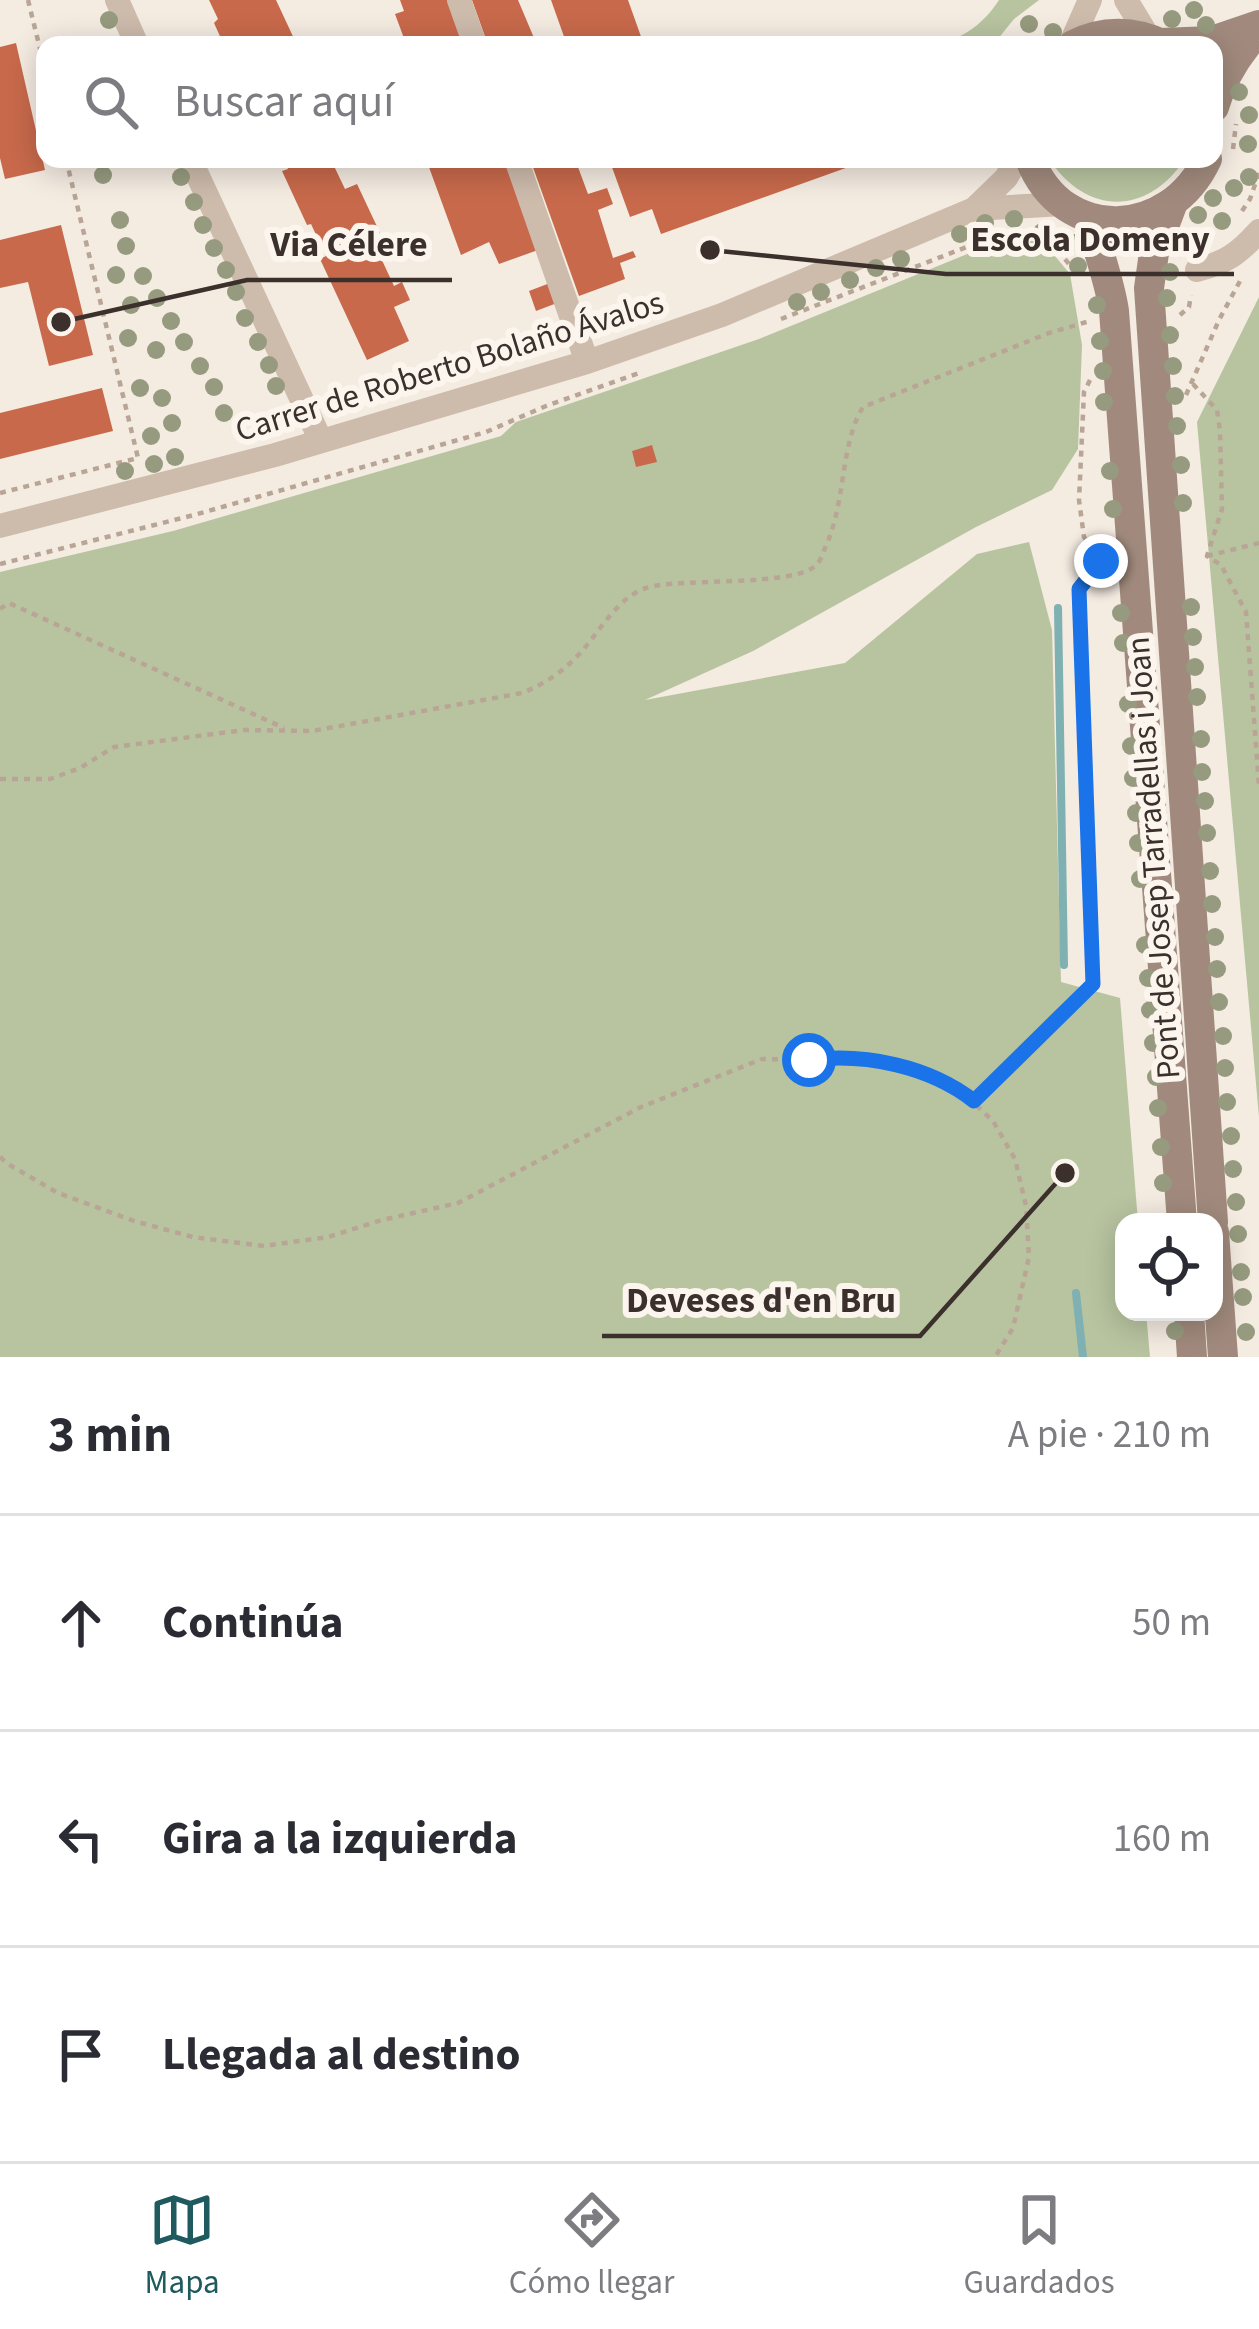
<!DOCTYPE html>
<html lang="es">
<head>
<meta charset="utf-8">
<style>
  :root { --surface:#fff; --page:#f7f7f7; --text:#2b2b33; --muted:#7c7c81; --line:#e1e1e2; --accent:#1f5a5e }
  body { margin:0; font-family:"Source Sans 3",sans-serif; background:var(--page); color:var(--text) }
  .controls { position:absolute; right:36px; bottom:36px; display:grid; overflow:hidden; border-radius:24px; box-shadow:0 6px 30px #0003 }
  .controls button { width:108px; height:108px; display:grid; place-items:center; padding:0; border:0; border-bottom:3px solid var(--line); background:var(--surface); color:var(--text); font:60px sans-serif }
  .stop { position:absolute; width:36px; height:36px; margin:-27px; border:9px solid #1a73e8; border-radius:50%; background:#fff }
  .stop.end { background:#1a73e8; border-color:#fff; box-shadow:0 3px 12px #0008 }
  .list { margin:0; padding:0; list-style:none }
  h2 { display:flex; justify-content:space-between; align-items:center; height:156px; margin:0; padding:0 48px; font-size:51px }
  h2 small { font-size:39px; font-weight:400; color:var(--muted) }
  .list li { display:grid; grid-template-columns:78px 1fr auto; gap:36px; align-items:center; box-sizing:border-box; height:216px; padding:0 48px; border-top:3px solid var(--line) }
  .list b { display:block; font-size:45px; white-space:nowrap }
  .list em { font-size:39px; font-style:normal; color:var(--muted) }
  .icon { flex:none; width:66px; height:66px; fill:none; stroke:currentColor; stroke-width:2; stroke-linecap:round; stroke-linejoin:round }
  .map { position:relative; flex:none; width:1259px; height:1357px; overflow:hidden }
  .search { position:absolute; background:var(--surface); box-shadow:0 6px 30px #0003; left:36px; right:36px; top:36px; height:132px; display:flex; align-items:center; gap:30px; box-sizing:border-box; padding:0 42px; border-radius:24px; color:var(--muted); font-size:45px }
  .sheet { height:804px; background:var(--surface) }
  nav { display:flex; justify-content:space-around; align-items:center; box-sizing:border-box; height:168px; border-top:3px solid var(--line); background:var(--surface); font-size:33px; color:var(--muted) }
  nav a { display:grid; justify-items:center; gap:6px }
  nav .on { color:var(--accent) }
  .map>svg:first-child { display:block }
</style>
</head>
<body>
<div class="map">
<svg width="1259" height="1357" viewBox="0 0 1259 1357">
  <rect width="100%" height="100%" fill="#f4ebe1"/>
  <path fill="#b8c4a0" d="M 999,0 L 1039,0 L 1014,19 L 993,45 L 897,45 L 902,37 C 940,55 978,33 999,0 Z
    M 1049,159 L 1185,159 C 1147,216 1087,216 1049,159 Z
    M 1021,238 L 1044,243 L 1070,274 L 1082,345 L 1078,449 L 1052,490 L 976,527 L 753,651 L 645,700 L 845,663 L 977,554 L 1029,542 L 1052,630 L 1061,982 L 1120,998 L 1138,1222 L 1124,1222 L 1124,1312 L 1146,1312 L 1150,1357 L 0,1357 L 0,572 L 173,531 L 501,436 L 516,422 L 759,339 L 982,248 Z
    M 1259,297 L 1259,1117 L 1197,422 Z"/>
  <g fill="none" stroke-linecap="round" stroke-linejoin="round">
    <path stroke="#7fb0b2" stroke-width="8" d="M 1058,608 L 1064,965
      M 1076,1293 L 1083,1357"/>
  </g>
  <path fill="#c8694b" d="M 209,0 L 276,0 L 297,45 L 224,45 L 214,23 L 218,19 Z
    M 400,0 L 447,0 L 464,45 L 396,45 L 405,41 L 395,14 L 404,11 Z
    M 472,0 L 518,0 L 537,45 L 488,45 Z
    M 551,0 L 628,0 L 644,45 L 567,45 Z
    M 16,43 L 45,170 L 5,179 L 0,158 L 0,47 Z
    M 284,159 L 348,159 L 334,166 L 345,189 L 357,184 L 389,252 L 380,256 L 394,286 L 402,282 L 410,300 L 394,307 L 409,341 L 367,360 L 320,259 L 326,256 L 311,224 L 307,225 L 282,171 L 288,169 Z
    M 426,159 L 506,159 L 538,250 L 499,264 L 489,242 L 461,255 Z
    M 530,159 L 575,159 L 588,194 L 607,188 L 613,204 L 598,210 L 613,258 L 633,251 L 636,257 L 620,263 L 625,279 L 579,296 Z
    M 609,159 L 868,159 L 868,160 L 661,234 L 652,209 L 630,217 Z
    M 61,225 L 93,355 L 49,366 L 28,282 L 0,288 L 0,240 Z
    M 550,283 L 557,303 L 536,311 L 529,291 Z
    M 102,388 L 113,431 L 0,459 L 0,413 Z
    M 652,445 L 657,462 L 636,467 L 632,451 Z"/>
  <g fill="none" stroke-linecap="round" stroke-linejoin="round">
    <path stroke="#b9a596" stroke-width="4.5" stroke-dasharray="6 6" stroke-linecap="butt" d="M 28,0 L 45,69
      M 1233,149 L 1236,124
      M 1242,211 L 1250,199 L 1259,173
      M 1045,231 L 1054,234 L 1069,248
      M 1028,232 L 1048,238 L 1073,269
      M 1180,315 L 1189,307 L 1191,295
      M 781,319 L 1000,234
      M 1193,384 L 1217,410 L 1220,431 L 1222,509 L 1207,556 L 1221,565 L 1246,612 L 1259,786
      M 1186,395 L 1219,320 L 1240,281
      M 0,493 L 138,458 L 66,159
      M 1207,556 L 1259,543
      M 0,564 L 194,515 L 486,432 L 546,406 L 642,372
      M 0,609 L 9,603 L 284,728
      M 0,779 L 50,779 L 80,768 L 114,747 L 244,730 L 312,731 L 522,693 C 545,684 565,670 581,652 C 600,631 618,597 646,588 C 679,577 797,588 817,564 C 821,560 823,553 825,548 C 846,504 840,444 863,407 L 1049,333 L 1090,321
      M 974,1101 L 1093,984 L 1079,589 L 1101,561 L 1084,537 L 1079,500 L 1084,392 L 1090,380
      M 0,1157 L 8,1164 L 58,1193 L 134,1221 L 193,1237 L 264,1246 L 328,1237 L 382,1220 L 458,1203 L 641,1107 L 762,1059 L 809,1060 L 849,1058 L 883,1062 L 934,1077 L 962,1092 L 993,1121 L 1015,1159 L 1026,1206 L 1029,1257 L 1013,1328 L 995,1357"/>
    <path stroke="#cdbbac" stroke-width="24" d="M 117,0 L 137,45
      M 459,0 L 475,45
      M 1126,0 L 1149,38
      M 1070,45 L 1090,0
      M 190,159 L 321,441
      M 516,159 L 587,362
      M 974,209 L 1006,178 L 1017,159
      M 1197,270 C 1227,262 1238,254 1259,231
      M 0,526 L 275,455 L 587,362 L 722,315 L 974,209 L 1063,204"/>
    <path stroke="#a18a7d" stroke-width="30" d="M 1161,43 L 1212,41 L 1259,25
      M 1073,45 C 1102,30 1134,30 1164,45
      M 1214,107 C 1222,78 1239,52 1259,30
      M 1030,159 C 1063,245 1170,239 1207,159
      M 1172,205 L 1154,253 L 1149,288 L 1213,1222
      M 1089,217 C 1097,249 1109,278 1114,311 L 1182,1222
      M 1214,1232 L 1223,1357
      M 1189,1312 L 1192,1357"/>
  </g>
  <g fill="#969b7f">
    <circle cx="1194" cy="10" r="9"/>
    <circle cx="1172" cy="19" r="9"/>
    <circle cx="109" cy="20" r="9"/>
    <circle cx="1029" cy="24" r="9"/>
    <circle cx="1206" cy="25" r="9"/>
    <circle cx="1053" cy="32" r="9"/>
    <circle cx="1239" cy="92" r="9"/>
    <circle cx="1249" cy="115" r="9"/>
    <circle cx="1248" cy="144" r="9"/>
    <circle cx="103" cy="175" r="9"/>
    <circle cx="181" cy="177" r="9"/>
    <circle cx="1249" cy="177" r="9"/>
    <circle cx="1234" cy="188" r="9"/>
    <circle cx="1213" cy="198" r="9"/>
    <circle cx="194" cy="202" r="9"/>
    <circle cx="1198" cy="215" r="9"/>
    <circle cx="1014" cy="219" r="9"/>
    <circle cx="120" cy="220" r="9"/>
    <circle cx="1222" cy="221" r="9"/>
    <circle cx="985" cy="223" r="9"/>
    <circle cx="203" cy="225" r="9"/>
    <circle cx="1042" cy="232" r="9"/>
    <circle cx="960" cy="234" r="9"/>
    <circle cx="1193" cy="242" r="9"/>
    <circle cx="1075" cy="243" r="9"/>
    <circle cx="126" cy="246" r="9"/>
    <circle cx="214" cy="248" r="9"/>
    <circle cx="901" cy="259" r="9"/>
    <circle cx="1078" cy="266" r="9"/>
    <circle cx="876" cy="268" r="9"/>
    <circle cx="226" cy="270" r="9"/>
    <circle cx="1170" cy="272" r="9"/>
    <circle cx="116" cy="275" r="9"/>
    <circle cx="143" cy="276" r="9"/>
    <circle cx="850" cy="280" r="9"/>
    <circle cx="236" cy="292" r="9"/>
    <circle cx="821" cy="292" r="9"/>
    <circle cx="157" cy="298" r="9"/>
    <circle cx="1167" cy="298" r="9"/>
    <circle cx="797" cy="302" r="9"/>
    <circle cx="131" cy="305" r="9"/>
    <circle cx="1097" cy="305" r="9"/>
    <circle cx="245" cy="318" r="9"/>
    <circle cx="171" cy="321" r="9"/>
    <circle cx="1170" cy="335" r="9"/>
    <circle cx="128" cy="338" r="9"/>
    <circle cx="1100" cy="341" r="9"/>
    <circle cx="184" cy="342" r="9"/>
    <circle cx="258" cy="342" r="9"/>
    <circle cx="156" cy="350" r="9"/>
    <circle cx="269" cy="365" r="9"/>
    <circle cx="200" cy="366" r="9"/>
    <circle cx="1173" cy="366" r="9"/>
    <circle cx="1103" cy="371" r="9"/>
    <circle cx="276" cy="386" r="9"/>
    <circle cx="214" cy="387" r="9"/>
    <circle cx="140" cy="388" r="9"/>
    <circle cx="1175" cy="396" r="9"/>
    <circle cx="162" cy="398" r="9"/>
    <circle cx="1104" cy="402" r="9"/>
    <circle cx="224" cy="413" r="9"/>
    <circle cx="172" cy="423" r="9"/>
    <circle cx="1177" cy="426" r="9"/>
    <circle cx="151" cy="436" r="9"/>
    <circle cx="175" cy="457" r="9"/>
    <circle cx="154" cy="464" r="9"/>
    <circle cx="1181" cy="465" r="9"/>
    <circle cx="125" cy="471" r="9"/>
    <circle cx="1110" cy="471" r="9"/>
    <circle cx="1183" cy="503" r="9"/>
    <circle cx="1113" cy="509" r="9"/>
    <circle cx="1191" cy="607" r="9"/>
    <circle cx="1121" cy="613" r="9"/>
    <circle cx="1193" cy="637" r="9"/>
    <circle cx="1123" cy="643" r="9"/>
    <circle cx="1195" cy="667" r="9"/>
    <circle cx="1197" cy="697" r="9"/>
    <circle cx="1128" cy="704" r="9"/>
    <circle cx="1201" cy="739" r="9"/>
    <circle cx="1131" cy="746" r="9"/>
    <circle cx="1202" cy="772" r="9"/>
    <circle cx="1133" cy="778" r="9"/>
    <circle cx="1205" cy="801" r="9"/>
    <circle cx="1136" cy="813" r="9"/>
    <circle cx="1207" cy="833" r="9"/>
    <circle cx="1138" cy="843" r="9"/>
    <circle cx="1210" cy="871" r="9"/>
    <circle cx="1140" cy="879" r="9"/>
    <circle cx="1212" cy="904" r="9"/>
    <circle cx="1215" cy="937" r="9"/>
    <circle cx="1145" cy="945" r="9"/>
    <circle cx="1217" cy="969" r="9"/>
    <circle cx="1148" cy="978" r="9"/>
    <circle cx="1219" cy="1002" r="9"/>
    <circle cx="1150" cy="1010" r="9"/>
    <circle cx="1223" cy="1036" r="9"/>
    <circle cx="1153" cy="1043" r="9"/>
    <circle cx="1225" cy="1068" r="9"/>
    <circle cx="1156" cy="1077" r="9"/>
    <circle cx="1227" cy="1102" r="9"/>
    <circle cx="1158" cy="1108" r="9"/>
    <circle cx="1231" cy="1136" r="9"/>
    <circle cx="1161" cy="1147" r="9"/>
    <circle cx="1233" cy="1169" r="9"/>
    <circle cx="1163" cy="1183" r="9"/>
    <circle cx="1236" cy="1202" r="9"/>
    <circle cx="1238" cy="1234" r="9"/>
    <circle cx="1241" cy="1272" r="9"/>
    <circle cx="1243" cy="1297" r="9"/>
    <circle cx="1175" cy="1331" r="9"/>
    <circle cx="1246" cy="1332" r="9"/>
  </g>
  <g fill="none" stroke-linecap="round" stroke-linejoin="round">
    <path stroke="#1a73e8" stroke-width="15" d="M 809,1060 C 865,1053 929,1066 974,1101 L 1093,984 L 1079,589 L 1101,561"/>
  </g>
  <g text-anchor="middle" stroke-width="12" stroke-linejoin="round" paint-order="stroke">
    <g font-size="33" fill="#3b302b" stroke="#fbf5ee">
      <text transform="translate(449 365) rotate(-17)" y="12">Carrer de Roberto Bolaño Ávalos</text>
      <text transform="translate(1152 858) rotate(-94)" y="12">Pont de Josep Tarradellas i Joan</text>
    </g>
  </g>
  <path fill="none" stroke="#3b302b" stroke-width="4.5" d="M710 250L946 274H1234M61 322L247 280H452M1065 1173L920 1336H602"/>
  <g fill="#3b302b" stroke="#fbf5ee" stroke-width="4.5">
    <circle cx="710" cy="250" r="12"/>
    <circle cx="61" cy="322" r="12"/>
    <circle cx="1065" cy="1173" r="12"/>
  </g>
  <g font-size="36" text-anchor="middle" font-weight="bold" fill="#3b302b" stroke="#fbf5ee" stroke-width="12" stroke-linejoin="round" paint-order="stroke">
    <text x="1090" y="251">Escola Domeny</text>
    <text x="349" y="256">Via Célere</text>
    <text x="761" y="1312">Deveses d'en Bru</text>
  </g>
</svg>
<div class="controls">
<button><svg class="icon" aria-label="locate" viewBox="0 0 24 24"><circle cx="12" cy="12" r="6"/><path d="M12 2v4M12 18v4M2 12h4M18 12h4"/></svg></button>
</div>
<div class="stop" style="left:809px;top:1060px"></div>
<div class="stop end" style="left:1101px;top:561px"></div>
<div class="search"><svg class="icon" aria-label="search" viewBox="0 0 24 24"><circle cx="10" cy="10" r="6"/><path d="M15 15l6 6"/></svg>Buscar aquí</div>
</div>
<section class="sheet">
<h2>3 min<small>A pie · 210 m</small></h2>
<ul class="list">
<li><svg class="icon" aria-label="ahead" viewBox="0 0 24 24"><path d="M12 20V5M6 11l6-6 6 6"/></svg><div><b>Continúa</b></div><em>50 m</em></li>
<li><svg class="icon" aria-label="left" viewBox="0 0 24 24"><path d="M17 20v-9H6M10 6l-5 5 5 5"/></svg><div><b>Gira a la izquierda</b></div><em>160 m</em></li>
<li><svg class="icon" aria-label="arrive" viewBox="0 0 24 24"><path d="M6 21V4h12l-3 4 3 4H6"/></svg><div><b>Llegada al destino</b></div></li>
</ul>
</section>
<nav>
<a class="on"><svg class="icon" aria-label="map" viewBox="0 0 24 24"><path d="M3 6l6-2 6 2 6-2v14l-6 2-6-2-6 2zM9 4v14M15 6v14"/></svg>Mapa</a>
<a><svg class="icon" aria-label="directions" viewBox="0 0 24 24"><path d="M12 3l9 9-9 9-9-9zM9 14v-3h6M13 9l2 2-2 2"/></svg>Cómo llegar</a>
<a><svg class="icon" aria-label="saved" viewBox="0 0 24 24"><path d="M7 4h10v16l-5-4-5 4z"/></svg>Guardados</a>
</nav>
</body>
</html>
